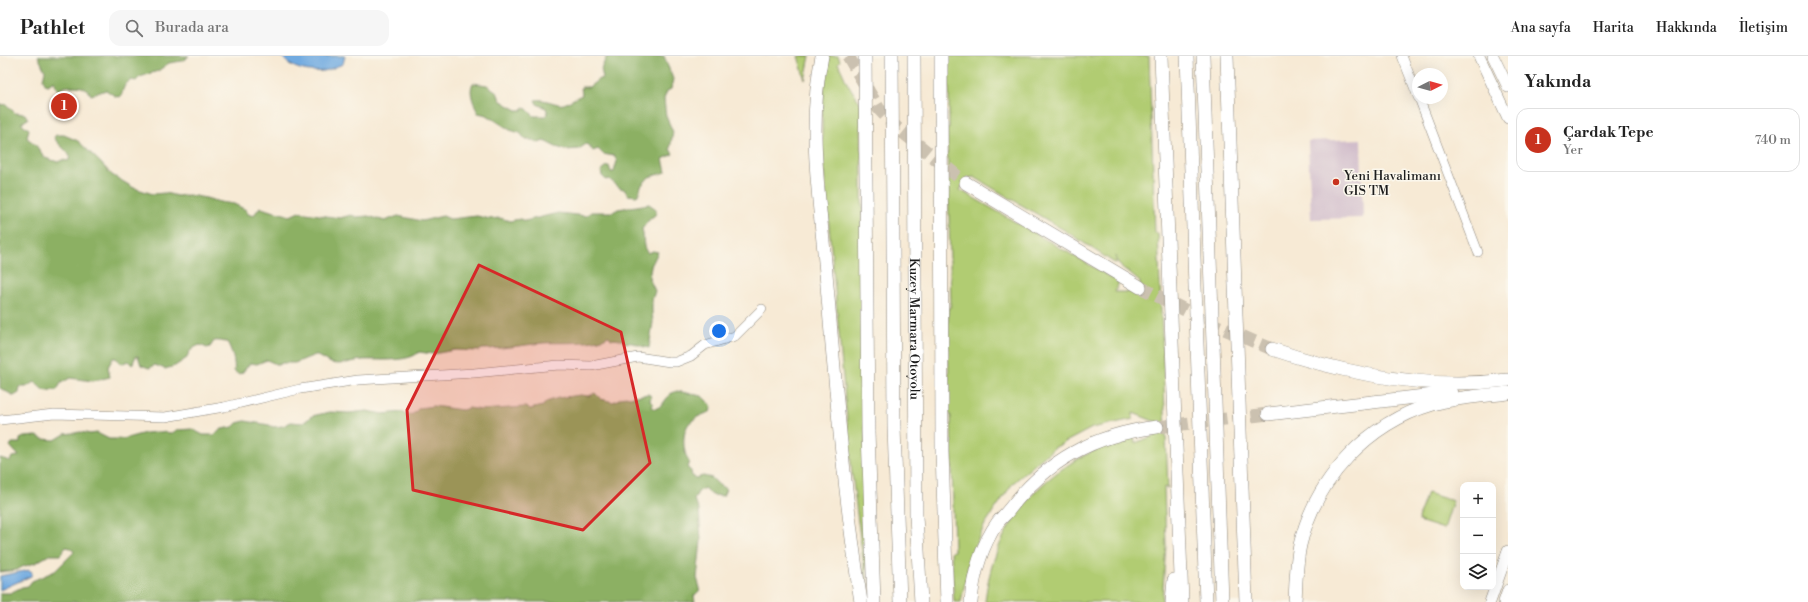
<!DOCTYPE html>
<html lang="tr">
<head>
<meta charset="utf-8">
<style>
  :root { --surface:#fff; --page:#f6f6f6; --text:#222; --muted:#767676; --line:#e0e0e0; --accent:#c8321e }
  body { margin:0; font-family:"Libre Bodoni",serif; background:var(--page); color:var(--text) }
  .controls { position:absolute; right:12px; bottom:12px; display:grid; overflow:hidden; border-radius:8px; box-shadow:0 4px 16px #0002 }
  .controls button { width:36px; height:36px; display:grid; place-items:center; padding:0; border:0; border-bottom:1px solid var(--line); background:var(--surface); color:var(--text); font:20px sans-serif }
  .compass { position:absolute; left:1412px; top:12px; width:36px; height:36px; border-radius:50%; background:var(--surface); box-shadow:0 4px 16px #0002; rotate:84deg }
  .you { position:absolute; left:719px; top:275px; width:14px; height:14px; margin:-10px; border:3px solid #fff; border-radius:50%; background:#1a73e8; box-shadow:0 0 0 6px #1a73e833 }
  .badge { display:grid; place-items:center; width:26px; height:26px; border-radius:50%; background:var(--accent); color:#fff; font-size:13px; font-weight:700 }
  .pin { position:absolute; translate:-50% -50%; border:2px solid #fff; box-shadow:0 1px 4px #0006 }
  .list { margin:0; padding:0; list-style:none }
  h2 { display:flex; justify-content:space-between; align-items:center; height:52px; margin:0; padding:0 16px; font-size:17px }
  h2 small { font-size:13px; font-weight:400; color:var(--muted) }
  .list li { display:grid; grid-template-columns:26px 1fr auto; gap:12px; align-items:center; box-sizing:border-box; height:64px; margin:0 8px 8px; padding:0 8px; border:1px solid var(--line); border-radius:12px }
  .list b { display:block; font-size:15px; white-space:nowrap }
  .list p { margin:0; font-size:13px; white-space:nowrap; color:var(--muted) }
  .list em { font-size:13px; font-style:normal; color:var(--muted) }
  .icon { flex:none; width:22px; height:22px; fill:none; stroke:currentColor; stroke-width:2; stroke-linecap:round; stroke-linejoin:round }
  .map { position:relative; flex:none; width:1508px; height:546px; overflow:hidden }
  header { display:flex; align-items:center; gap:24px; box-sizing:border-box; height:56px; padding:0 20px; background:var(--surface); border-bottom:1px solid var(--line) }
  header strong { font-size:19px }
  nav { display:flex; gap:22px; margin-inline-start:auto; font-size:14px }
  .search { width:280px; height:36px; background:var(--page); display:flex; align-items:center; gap:10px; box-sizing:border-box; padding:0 14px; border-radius:12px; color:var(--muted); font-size:15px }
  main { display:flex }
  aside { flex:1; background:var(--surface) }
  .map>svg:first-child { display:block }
</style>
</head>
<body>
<header>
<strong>Pathlet</strong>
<div class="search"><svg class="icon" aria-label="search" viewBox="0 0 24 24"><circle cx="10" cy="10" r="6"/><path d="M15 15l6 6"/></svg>Burada ara</div>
<nav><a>Ana sayfa</a><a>Harita</a><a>Hakkında</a><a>İletişim</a></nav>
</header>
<main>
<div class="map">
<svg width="1508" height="546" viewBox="0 0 1508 546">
  <rect width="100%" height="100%" fill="#fbf7ec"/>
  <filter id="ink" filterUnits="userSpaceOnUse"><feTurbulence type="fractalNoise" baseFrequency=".025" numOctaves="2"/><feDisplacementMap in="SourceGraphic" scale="8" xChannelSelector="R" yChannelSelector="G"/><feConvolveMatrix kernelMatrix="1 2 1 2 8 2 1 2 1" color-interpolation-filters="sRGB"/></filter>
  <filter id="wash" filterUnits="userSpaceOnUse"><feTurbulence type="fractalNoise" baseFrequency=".012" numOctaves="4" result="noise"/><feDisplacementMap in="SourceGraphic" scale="16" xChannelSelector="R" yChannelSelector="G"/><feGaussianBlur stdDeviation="0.9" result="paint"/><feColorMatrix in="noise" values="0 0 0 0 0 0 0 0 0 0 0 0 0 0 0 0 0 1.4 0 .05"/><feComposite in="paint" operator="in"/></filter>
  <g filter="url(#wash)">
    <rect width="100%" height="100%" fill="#f7ead5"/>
    <path fill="#d1bdcb" d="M 1361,83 L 1363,162 L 1311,163 L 1308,85 Z"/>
    <path fill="#b1cc72" stroke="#667447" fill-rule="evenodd" d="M 798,0 L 810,0 L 805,24 Z
      M 829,0 L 838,0 L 840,5 L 838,7 L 847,27 L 861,48 L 867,536 L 852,418 L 823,105 C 821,69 822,35 829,0 Z
      M 949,0 L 1149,0 L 1155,177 L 1158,177 L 1168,432 L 1164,431 L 1166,489 L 1162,546 L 985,546 C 993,463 1053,399 1134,382 L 1135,387 L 1156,379 L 1156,366 L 1133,357 L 1133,363 L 1092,372 L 1054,392 L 1013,427 L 985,468 L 970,502 L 961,546 L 954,546 L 951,496 L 954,495 L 951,360 L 949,357 L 948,253 L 951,251 L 947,72 L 949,72 ZM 974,121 L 1064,174 L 1116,208 L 1116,200 L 1118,208 L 1140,226 L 1140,240 L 1131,236 L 1115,236 L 1119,226 L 960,134 L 968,122 Z
      M 1427,437 L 1453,445 L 1444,473 L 1419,465 L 1418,462 Z"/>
    <path fill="#8cb064" stroke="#546640" d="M 38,0 L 189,0 L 182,5 L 169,7 L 158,15 L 140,21 L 136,25 L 132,24 C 126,26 123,31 122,38 L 119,41 L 115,40 L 106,34 L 91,39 C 86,28 73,30 63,31 L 60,35 L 57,33 L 54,25 L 48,29 L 45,28 L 43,23 L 45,15 Z
      M 607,0 L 664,0 L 673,23 L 671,33 L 667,35 L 664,43 L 665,53 L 666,60 L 673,76 L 670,93 L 673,98 L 663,103 L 666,116 L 649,121 L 641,130 L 638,139 L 636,140 L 628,139 L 624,133 L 620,132 L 609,123 L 606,124 L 602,120 L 601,115 L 607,110 L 609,110 L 611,116 L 614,116 L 617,105 L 614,100 L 603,98 L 598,93 L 593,95 L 589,90 L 586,88 L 579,93 L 566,94 L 556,91 L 544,85 L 539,87 L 533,84 L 526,84 L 520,77 L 510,74 L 487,59 L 478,57 C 474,48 468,36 473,27 L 487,29 L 497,36 L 500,44 L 506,48 L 517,54 L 522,54 L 523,52 L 527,53 L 534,60 L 545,60 L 548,58 L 546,52 L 537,48 L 535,44 C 545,42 558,50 564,48 C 569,46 576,41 582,39 L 581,31 L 589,31 L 599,23 L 603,22 L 601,13 Z
      M 0,48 L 7,49 L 15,57 L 25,58 L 28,63 L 21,67 L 29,73 L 27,82 L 35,88 L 45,102 L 58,106 L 62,104 L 68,105 L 70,101 C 67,93 59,91 54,81 L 56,79 L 64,79 L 78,85 L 99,105 L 112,119 L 134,132 L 153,138 L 165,137 L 177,140 L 189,139 L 206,142 L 220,146 L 234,148 L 246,154 L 248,158 L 253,160 L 260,151 C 270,156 280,156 290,160 L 299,156 L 340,162 L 351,159 L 357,161 L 368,160 L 385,165 L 398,160 L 422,165 L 443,160 L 450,163 L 477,160 L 490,163 L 500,162 L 510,165 L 520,163 L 525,165 L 558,157 L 586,160 L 591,156 L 613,156 L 618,153 L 649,148 L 656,153 L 656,158 L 649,164 L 642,173 C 645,182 641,191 648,197 L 653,195 L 658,196 L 651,210 L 649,222 L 655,235 L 652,244 L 652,256 L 653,266 L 649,292 C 641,291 633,285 625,287 L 622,284 L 611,283 L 610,281 L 608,280 C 597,289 558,286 543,287 C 523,289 502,293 482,293 L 479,295 L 455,294 L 433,298 L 419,296 C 408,307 377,303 362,304 C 352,305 341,310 331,307 C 326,305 320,301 315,299 L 295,307 L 282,307 L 278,309 L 267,304 L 257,308 L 250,307 L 242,317 L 238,318 L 234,315 C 236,308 231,292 227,286 C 223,286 218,284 214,285 L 210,291 L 207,292 L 200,289 C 194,291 188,295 187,302 L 175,310 L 165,313 L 155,309 L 149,312 L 141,309 L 138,300 L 136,300 L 132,309 L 128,305 L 121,308 L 116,302 L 113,302 L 108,311 L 110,321 L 93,325 L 70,322 L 61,327 L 57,334 C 43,334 45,337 35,326 L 26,331 L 20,331 L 19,337 L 14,340 L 0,332 Z
      M 677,335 L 702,340 L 712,350 L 710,356 C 704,358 698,360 693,364 C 681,371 682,395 689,406 L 687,411 L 691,415 L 692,420 L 696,422 L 703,420 L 712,422 L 719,429 L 726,433 L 723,440 L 712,439 L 704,432 L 698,436 L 694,444 L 699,454 L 701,485 L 697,522 L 700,532 L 699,535 L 694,540 L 695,546 L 0,546 L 0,537 L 10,537 L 22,531 L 28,530 L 32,525 L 55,515 L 74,496 L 71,492 L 66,491 L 60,499 L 49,499 L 35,507 L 22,511 L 17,514 L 0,516 L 0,402 L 10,405 L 12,401 L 19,400 L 10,390 L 12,387 L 20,387 L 20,383 L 24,381 L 37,380 L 43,383 L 55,384 L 65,378 L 81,376 L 90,378 L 97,377 L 109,383 L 123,383 L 145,377 L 159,376 L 172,377 L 177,374 L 192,373 L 203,379 L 214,379 L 222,373 L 233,371 L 237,367 L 245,365 L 269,369 L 273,371 L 283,370 L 291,366 L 303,367 L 312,360 L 330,356 L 349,357 L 367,355 L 383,358 L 402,356 L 407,359 L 413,358 L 419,352 L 433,350 L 462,354 L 469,352 L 481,354 L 525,351 L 530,353 L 543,350 L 546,346 L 558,342 L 580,339 L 589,340 L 595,337 L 601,343 L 613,346 L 625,340 L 630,341 L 648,338 L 651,340 L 650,345 L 653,348 L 652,351 L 655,353 L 661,350 L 670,338 Z"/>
    <path fill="#71aae0" stroke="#46637e" d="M 282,0 L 345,0 L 343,8 C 337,10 330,14 324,15 C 310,17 289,13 282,0 Z
      M 29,514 L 32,516 L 31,520 L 0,534 L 0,520 Z"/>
  </g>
  <g filter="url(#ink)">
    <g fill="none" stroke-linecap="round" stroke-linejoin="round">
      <path stroke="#cbc1b0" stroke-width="13" stroke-dasharray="13 6" stroke-linecap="butt" d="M 848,0 L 879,53 L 896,71 L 966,127
        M 1140,231 L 1208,266 L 1272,293
        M 1157,371 L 1268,358"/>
      <g stroke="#8a8378" stroke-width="10">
        <path id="minor" d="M 1402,0 L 1418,41
          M 1419,42 L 1478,196
          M 0,364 L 54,358 L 165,361 L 224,351 L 300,333 L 358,324 L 474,317 L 559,309 L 591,310 L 638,301 L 670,306 L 676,306 L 691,300 L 705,289 L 735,280 L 762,253"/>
      </g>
      <g stroke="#8a8378" stroke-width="12">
        <path id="major" d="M 1479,0 L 1508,62
          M 1493,0 L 1508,31
          M 1490,546 L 1508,495
          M 1504,546 L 1508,534"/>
      </g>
      <g stroke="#8a8378" stroke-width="14">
        <g id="highway">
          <path d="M 822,0 C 807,71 820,146 826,217 C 835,327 844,437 861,546"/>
          <path d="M 865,0 L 868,376 L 874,546"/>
          <path d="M 892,0 L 894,371 L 900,546"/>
          <path id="s1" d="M 914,0 L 916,460 L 921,546"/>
          <path d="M 941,0 L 942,396 L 947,546"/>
          <path d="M 1161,0 L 1182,546"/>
          <path d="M 1187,0 L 1206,546"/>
          <path d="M 1203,0 L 1222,546"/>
          <path d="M 1227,0 L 1246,546"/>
          <path d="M 966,127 L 1140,231"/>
          <path d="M 1272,293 C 1348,319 1428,334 1508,324"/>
          <path d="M 1268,358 L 1451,337"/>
          <path d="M 971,546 C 973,519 982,488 998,466 C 1001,462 1005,459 1008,455 C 1047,404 1093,379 1157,371"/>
          <path d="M 1172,546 L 1174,524"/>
          <path d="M 1295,546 C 1296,527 1296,508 1300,489 C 1316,422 1368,367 1433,348 C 1457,341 1483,340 1508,337"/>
        </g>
      </g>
      <use href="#minor" stroke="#fff" stroke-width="9"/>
      <use href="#major" stroke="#fff" stroke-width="11"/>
      <use href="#highway" stroke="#fff" stroke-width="13"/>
    </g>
  </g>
  <path fill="#d62828" fill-opacity="0.2" stroke="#d62828" stroke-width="3" stroke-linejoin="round" d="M 479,209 L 621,276 L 650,407 L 583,474 L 413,434 L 407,354 Z"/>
  <circle fill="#c8321e" stroke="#fbf7ec" stroke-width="1.5" cx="1336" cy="126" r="4"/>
  <g text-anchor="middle" stroke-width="3" stroke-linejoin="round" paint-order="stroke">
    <g font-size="13" fill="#1c1c1c" stroke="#fbf7ec" text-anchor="start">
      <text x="1344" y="124">Yeni Havalimanı<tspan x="1344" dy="15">GIS TM</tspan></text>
    </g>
    <g font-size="13" fill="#1c1c1c" stroke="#fbf7ec">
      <text dy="5" stroke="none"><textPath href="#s1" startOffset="273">Kuzey Marmara Otoyolu</textPath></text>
    </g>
  </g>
</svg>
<div class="controls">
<button>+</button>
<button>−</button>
<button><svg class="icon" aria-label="layers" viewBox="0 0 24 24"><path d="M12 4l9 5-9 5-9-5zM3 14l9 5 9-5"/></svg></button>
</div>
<svg class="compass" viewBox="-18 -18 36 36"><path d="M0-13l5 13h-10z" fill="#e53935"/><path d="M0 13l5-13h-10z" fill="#767676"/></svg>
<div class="you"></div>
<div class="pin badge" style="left:64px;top:50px">1</div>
</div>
<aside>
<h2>Yakında<small></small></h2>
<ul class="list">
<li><span class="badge">1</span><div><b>Çardak Tepe</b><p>Yer</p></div><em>740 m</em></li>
</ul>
</aside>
</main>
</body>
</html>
